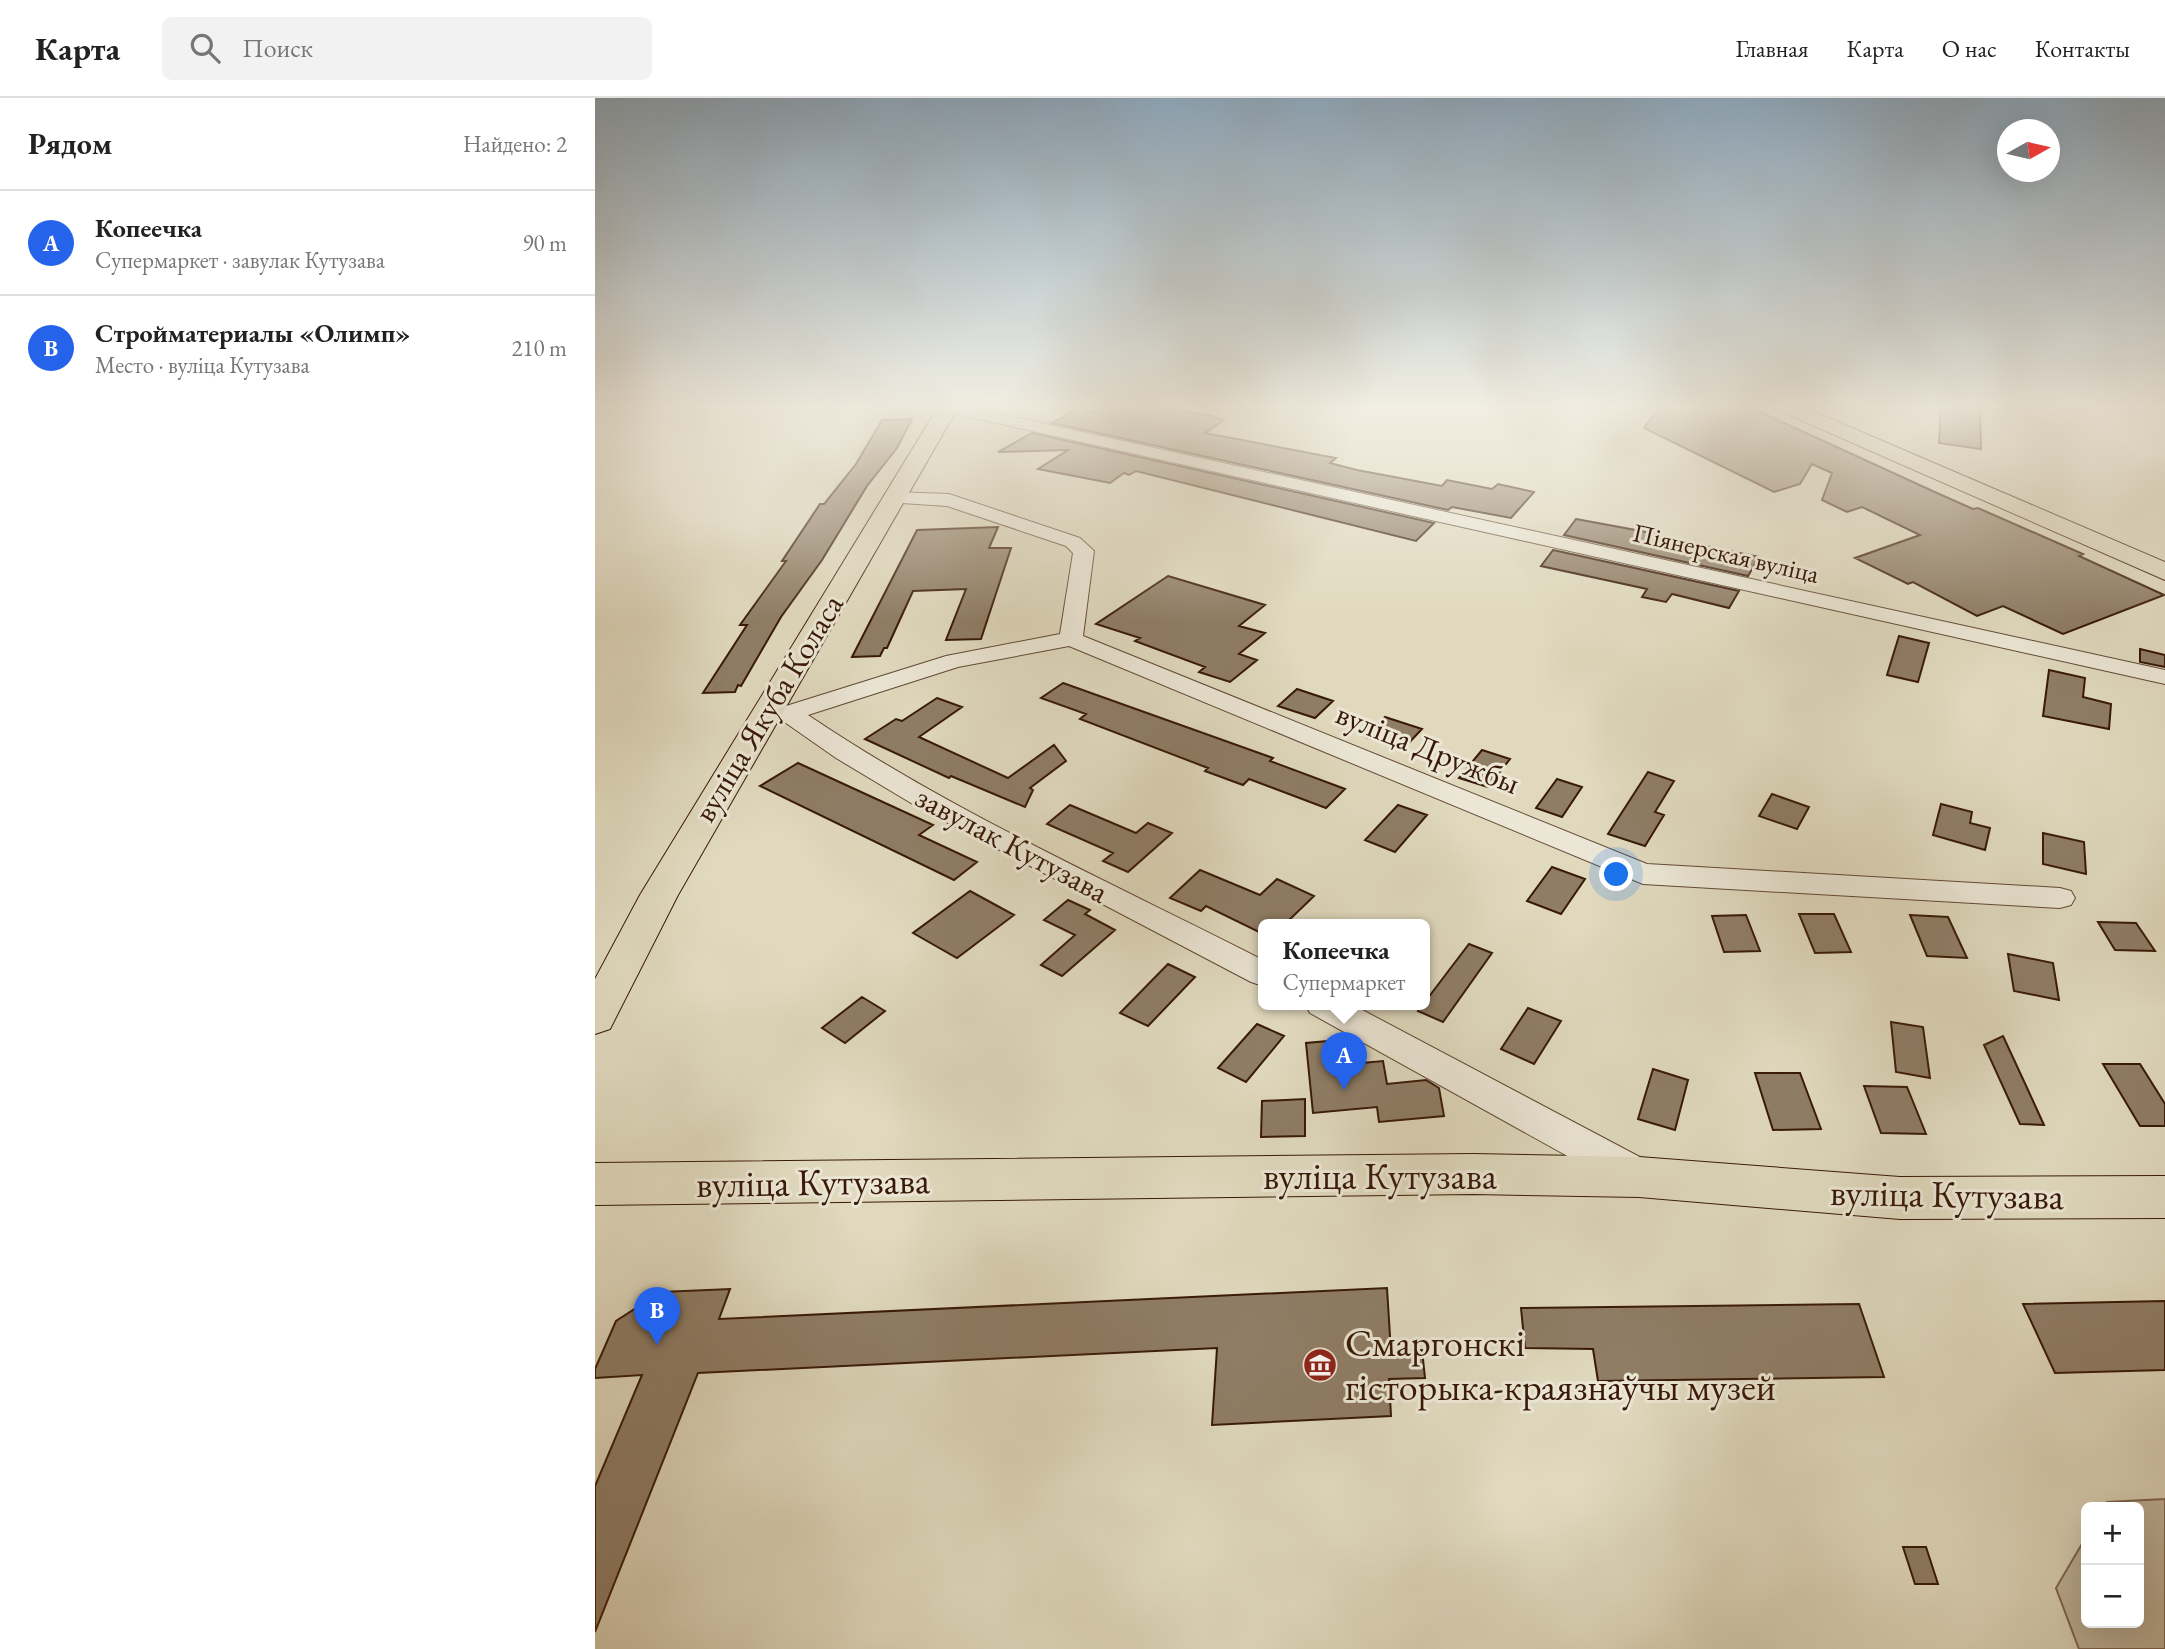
<!DOCTYPE html>
<html lang="ru">
<head>
<meta charset="utf-8">
<style>
  :root { --surface:#fff; --page:#f2f2f2; --text:#222; --muted:#767676; --line:#e0e0e0; --accent:#2563eb }
  body { margin:0; font-family:"EB Garamond",serif; background:var(--page); color:var(--text) }
  .controls { position:absolute; right:21px; bottom:21px; display:grid; overflow:hidden; border-radius:10px; box-shadow:0 7px 28px #0002 }
  .controls button { width:63px; height:63px; display:grid; place-items:center; padding:0; border:0; border-bottom:2px solid var(--line); background:var(--surface); color:var(--text); font:35px sans-serif }
  .compass { position:absolute; left:1402px; top:21px; width:63px; height:63px; border-radius:50%; background:var(--surface); box-shadow:0 7px 28px #0002; rotate:82deg }
  .you { position:absolute; left:1022px; top:777px; width:24px; height:24px; margin:-18px; border:5px solid #fff; border-radius:50%; background:#1a73e8; box-shadow:0 0 0 10px #1a73e833 }
  .badge { display:grid; place-items:center; width:46px; height:46px; border-radius:50%; background:var(--accent); color:#fff; font-size:23px; font-weight:700 }
  .pin { position:absolute; translate:-50% -58px; filter:drop-shadow(0 2px 4px #0008) }
  .pin::after { content:''; position:absolute; top:37px; width:24px; height:21px; background:inherit; clip-path:polygon(0 0,100% 0,50% 100%) }
  .popup { position:absolute; left:663px; top:821px; width:172px; height:91px; box-sizing:border-box; display:grid; place-content:center; border-radius:10px; background:var(--surface); filter:drop-shadow(0 2px 5px #0005); font-size:23px; white-space:nowrap; color:var(--muted) }
  .popup b { font-size:26px; color:var(--text) }
  .popup::after { content:''; position:absolute; left:50%; top:100%; margin-left:-14px; border:14px solid transparent; border-top-color:var(--surface) }
  .list { margin:0; padding:0; list-style:none }
  h2 { display:flex; justify-content:space-between; align-items:center; height:91px; margin:0; padding:0 28px; font-size:30px }
  h2 small { font-size:23px; font-weight:400; color:var(--muted) }
  .list li { display:grid; grid-template-columns:46px 1fr auto; gap:21px; align-items:center; box-sizing:border-box; height:105px; padding:0 28px; border-top:2px solid var(--line) }
  .list b { display:block; font-size:26px; white-space:nowrap }
  .list p { margin:0; font-size:23px; white-space:nowrap; color:var(--muted) }
  .list em { font-size:23px; font-style:normal; color:var(--muted) }
  .icon { flex:none; width:38px; height:38px; fill:none; stroke:currentColor; stroke-width:2; stroke-linecap:round; stroke-linejoin:round }
  .map { position:relative; flex:none; width:1570px; height:1551px; overflow:hidden }
  header { display:flex; align-items:center; gap:42px; box-sizing:border-box; height:98px; padding:0 35px; background:var(--surface); border-bottom:2px solid var(--line) }
  header strong { font-size:33px }
  nav { display:flex; gap:38px; margin-inline-start:auto; font-size:24px }
  .search { width:490px; height:63px; background:var(--page); display:flex; align-items:center; gap:18px; box-sizing:border-box; padding:0 24px; border-radius:10px; color:var(--muted); font-size:26px }
  main { display:flex }
  aside { flex:1; background:var(--surface) }
  .map>svg:first-child { display:block }
</style>
</head>
<body>
<header>
<strong>Карта</strong>
<div class="search"><svg class="icon" aria-label="search" viewBox="0 0 24 24"><circle cx="10" cy="10" r="6"/><path d="M15 15l6 6"/></svg>Поиск</div>
<nav><a>Главная</a><a>Карта</a><a>О нас</a><a>Контакты</a></nav>
</header>
<main>
<aside>
<h2>Рядом<small>Найдено: 2</small></h2>
<ul class="list">
<li><span class="badge">A</span><div><b>Копеечка</b><p>Супермаркет · завулак Кутузава</p></div><em>90 m</em></li>
<li><span class="badge">B</span><div><b>Стройматериалы «Олимп»</b><p>Место · вуліца Кутузава</p></div><em>210 m</em></li>
</ul>
</aside>
<div class="map">
<svg width="1570" height="1551" viewBox="0 0 1570 1551">
  <rect width="100%" height="100%" fill="#e0d9be"/>
  <filter id="stains"><feTurbulence type="fractalNoise" baseFrequency=".00286" numOctaves="4"/><feColorMatrix values="0 0 0 0 .2 0 0 0 0 .09 0 0 0 0 .02 0 0 0 .5 -.17"/></filter>
  <radialGradient id="worn" r=".72"><stop offset=".6" stop-color="#630" stop-opacity="0"/><stop offset="1" stop-color="#630" stop-opacity=".3"/></radialGradient>
  <path fill="#c3b89f" stroke="#7e6852" stroke-width="2" d="M 1570,1401 L 1570,1551 L 1484,1551 L 1461,1490 L 1491,1439 L 1491,1525 L 1544,1525 L 1544,1409 L 1509,1409 L 1512,1404 Z"/>
  <path fill="#8f7d66" stroke="#381906" stroke-width="2" d="M 516,306 L 539,308 L 553,306 L 617,318 L 629,322 L 610,335 L 741,360 L 735,365 L 762,372 L 847,388 L 852,382 L 897,391 L 903,386 L 939,394 L 916,420 L 857,409 L 853,412 L 457,325 L 483,311 L 499,315 Z
    M 1067,306 L 1148,306 L 1342,395 L 1378,411 L 1383,410 L 1488,456 L 1484,458 L 1569,497 L 1468,536 L 1408,508 L 1382,518 L 1318,484 L 1313,486 L 1260,460 L 1325,437 L 1267,409 L 1252,414 L 1227,402 L 1237,375 L 1217,366 L 1205,386 L 1179,394 L 1049,330 Z
    M 1346,306 L 1385,308 L 1386,351 L 1344,345 Z
    M 317,321 L 302,350 L 272,388 L 227,462 L 186,519 L 146,588 L 143,587 L 140,594 L 108,595 L 152,527 L 145,527 L 191,463 L 187,463 L 225,406 L 229,406 L 261,366 L 287,322 Z
    M 437,335 L 839,425 L 821,443 L 541,373 L 534,377 L 529,375 L 515,385 L 443,371 L 473,352 L 403,354 Z
    M 981,421 L 1062,436 L 1060,438 L 1164,459 L 1153,478 L 969,437 Z
    M 403,429 L 394,450 L 416,450 L 386,541 L 351,542 L 371,491 L 318,493 L 292,550 L 289,550 L 285,558 L 257,559 L 322,432 Z
    M 958,452 L 1144,493 L 1134,510 L 1077,496 L 1071,504 L 1047,499 L 1052,491 L 946,468 Z
    M 573,478 L 670,507 L 644,528 L 670,535 L 644,556 L 662,562 L 635,584 L 604,574 L 610,569 L 540,543 L 545,540 L 501,526 Z
    M 1304,538 L 1334,545 L 1323,584 L 1292,577 Z
    M 1545,551 L 1570,557 L 1570,569 L 1545,564 Z
    M 1454,572 L 1490,580 L 1488,599 L 1516,606 L 1514,631 L 1448,618 Z
    M 468,585 L 678,660 L 675,663 L 750,691 L 731,710 L 654,681 L 648,687 L 610,673 L 613,670 L 485,621 L 491,616 L 446,600 Z
    M 702,591 L 738,603 L 720,620 L 683,608 Z
    M 342,600 L 367,609 L 324,639 L 413,680 L 459,647 L 471,663 L 435,690 L 438,692 L 430,709 L 356,678 L 354,680 L 270,641 L 301,621 L 307,623 Z
    M 790,619 L 827,631 L 808,651 L 771,639 Z
    M 887,652 L 915,661 L 893,689 L 864,680 Z
    M 203,665 L 338,727 L 324,737 L 382,764 L 359,782 L 165,688 Z
    M 1053,674 L 1079,683 L 1060,714 L 1069,717 L 1050,748 L 1013,736 Z
    M 962,681 L 987,689 L 967,719 L 941,710 Z
    M 1177,696 L 1214,709 L 1202,731 L 1164,718 Z
    M 1346,706 L 1377,714 L 1375,725 L 1395,730 L 1390,752 L 1338,737 Z
    M 475,707 L 541,735 L 553,725 L 577,735 L 533,774 L 508,763 L 518,755 L 452,726 Z
    M 803,707 L 832,717 L 800,754 L 770,742 Z
    M 1448,735 L 1489,744 L 1491,776 L 1448,766 Z
    M 957,769 L 990,781 L 966,816 L 932,803 Z
    M 605,772 L 665,797 L 682,781 L 719,798 L 690,826 L 668,826 L 668,836 L 611,808 L 606,813 L 575,800 Z
    M 375,793 L 419,817 L 362,860 L 318,835 Z
    M 473,802 L 495,812 L 490,816 L 520,832 L 467,878 L 446,867 L 480,837 L 449,822 Z
    M 1204,816 L 1239,816 L 1256,854 L 1220,855 Z
    M 1151,817 L 1165,853 L 1129,854 L 1117,818 Z
    M 1315,817 L 1353,819 L 1372,860 L 1332,858 Z
    M 1503,824 L 1541,825 L 1560,853 L 1520,852 Z
    M 874,846 L 897,855 L 848,924 L 823,913 Z
    M 1413,856 L 1458,865 L 1464,902 L 1419,893 Z
    M 573,866 L 600,879 L 553,928 L 525,915 Z
    M 267,899 L 290,913 L 250,945 L 227,930 Z
    M 933,910 L 966,923 L 939,966 L 906,951 Z
    M 1296,924 L 1328,929 L 1335,980 L 1301,974 Z
    M 662,926 L 689,938 L 651,984 L 623,970 Z
    M 1408,938 L 1433,992 L 1449,1027 L 1425,1026 L 1389,947 Z
    M 756,941 L 764,945 L 767,965 L 788,963 L 792,986 L 831,982 L 844,990 L 849,1018 L 784,1024 L 782,1009 L 718,1015 L 711,945 Z
    M 1508,966 L 1545,966 L 1570,1006 L 1570,1028 L 1545,1028 Z
    M 1058,971 L 1093,982 L 1080,1032 L 1043,1021 Z
    M 1160,975 L 1205,975 L 1226,1031 L 1178,1032 Z
    M 1269,988 L 1312,989 L 1331,1036 L 1286,1035 Z
    M 710,1001 L 710,1038 L 666,1039 L 667,1003 Z
    M 792,1190 L 796,1254 L 827,1252 L 830,1280 L 794,1281 L 796,1318 L 617,1327 L 622,1250 L 103,1275 L 0,1534 L 0,1388 L 47,1277 L 0,1280 L 0,1271 L 21,1223 L 66,1194 L 135,1191 L 124,1221 Z
    M 1570,1203 L 1570,1272 L 1460,1275 L 1428,1206 Z
    M 1264,1206 L 1289,1279 L 1003,1283 L 998,1251 L 930,1250 L 926,1210 Z
    M 1308,1449 L 1331,1449 L 1343,1486 L 1320,1486 Z"/>
  <g fill="none" stroke-linecap="round" stroke-linejoin="round">
    <g stroke="#624934" stroke-width="2">
      <path id="minor" d="M 347,306 L 360,306 L 1570,572 L 1570,586 L 353,314 L 347,312 L 345,309 Z
        M 298,394 L 354,396 L 485,440 L 499,453 L 488,538 L 1052,766 L 1465,790 L 1476,793 L 1480,800 L 1476,807 L 1465,810 L 1048,786 L 474,548 L 363,569 L 213,617 C 355,713 515,784 668,862 L 668,888 L 656,884 L 321,708 L 241,660 L 188,623 L 171,621 L 167,616 L 171,611 L 191,608 L 351,558 L 465,536 L 478,455 L 471,448 L 352,408 L 291,404 L 288,400 L 291,396 Z
        M 710,906 L 756,906 L 1058,1066 L 1063,1078 L 1058,1090 L 1044,1095 L 1030,1090 L 715,915 Z"/>
    </g>
    <g stroke="#381906" stroke-width="2">
      <path id="major" d="M 345,306 L 365,306 L 83,797 L 15,931 L 0,936 L 0,881 L 45,797 Z
        M 1175,306 L 1201,306 L 1570,464 L 1570,482 L 1178,310 Z
        M 878,1056 L 1044,1059 L 1305,1079 L 1570,1078 L 1570,1120 L 1305,1121 L 1044,1099 L 878,1096 L 0,1107 L 0,1065 Z"/>
    </g>
    <use href="#minor" fill="#ebe6d5" fill-rule="evenodd"/>
    <use href="#major" fill="#e0d9be" fill-rule="evenodd"/>
  </g>
  <linearGradient id="sky" x2="0" y2="1"><stop stop-color="#8ea9be"/><stop offset="0.59" stop-color="#f1eee2"/><stop offset="1" stop-color="#f1eee2" stop-opacity="0"/></linearGradient>
  <rect width="1570" height="523" fill="url(#sky)"/>
  <defs>
    <g id="museum-disc" transform="scale(1.75)"><circle r="9.5" fill="#8f2418" stroke="#ebe6d5"/><path d="M0-6L6-3V-2H-6V-3ZM-5-1h2V3h-2ZM-1-1h2V3h-2ZM3-1h2V3H3ZM-6 4H6V6H-6Z" fill="#fff"/></g>
  </defs>
  <g fill-rule="evenodd">
    <use href="#museum-disc" x="725" y="1267"/>
  </g>
  <g text-anchor="middle" stroke-width="6" stroke-linejoin="round" paint-order="stroke">
    <g font-size="26" fill="#381906" stroke="#ebe6d5">
      <text transform="translate(1131 455) rotate(13)" y="9">Піянерская вуліца</text>
    </g>
    <g font-size="32" fill="#381906" stroke="#ebe6d5">
      <text transform="translate(173 610) rotate(-59)" y="11">вуліца Якуба Коласа</text>
      <text transform="translate(833 650) rotate(22)" y="11">вуліца Дружбы</text>
      <text transform="translate(417 746) rotate(28)" y="11">завулак Кутузава</text>
    </g>
    <g font-size="38" fill="#381906" stroke="#ebe6d5">
      <text x="785" y="1091">вуліца Кутузава</text>
      <text transform="translate(218 1084) rotate(-1)" y="13">вуліца Кутузава</text>
      <text transform="translate(1352 1096) rotate(1)" y="13">вуліца Кутузава</text>
    </g>
    <g font-size="38" fill="#381906" stroke="#ebe6d5" text-anchor="start">
      <text x="750" y="1258">Смаргонскі<tspan x="750" dy="44">гісторыка-краязнаўчы музей</tspan></text>
    </g>
  </g>
  <rect width="100%" height="100%" filter="url(#stains)"/>
  <rect width="100%" height="100%" fill="url(#worn)"/>
</svg>
<div class="controls">
<button>+</button>
<button>−</button>
</div>
<svg class="compass" viewBox="-18 -18 36 36"><path d="M0-13l5 13h-10z" fill="#e53935"/><path d="M0 13l5-13h-10z" fill="#767676"/></svg>
<div class="you"></div>
<div class="pin badge" style="left:749px;top:992px">A</div>
<div class="popup"><b>Копеечка</b>Супермаркет</div>
<div class="pin badge" style="left:62px;top:1247px">B</div>
</div>
</main>
</body>
</html>
